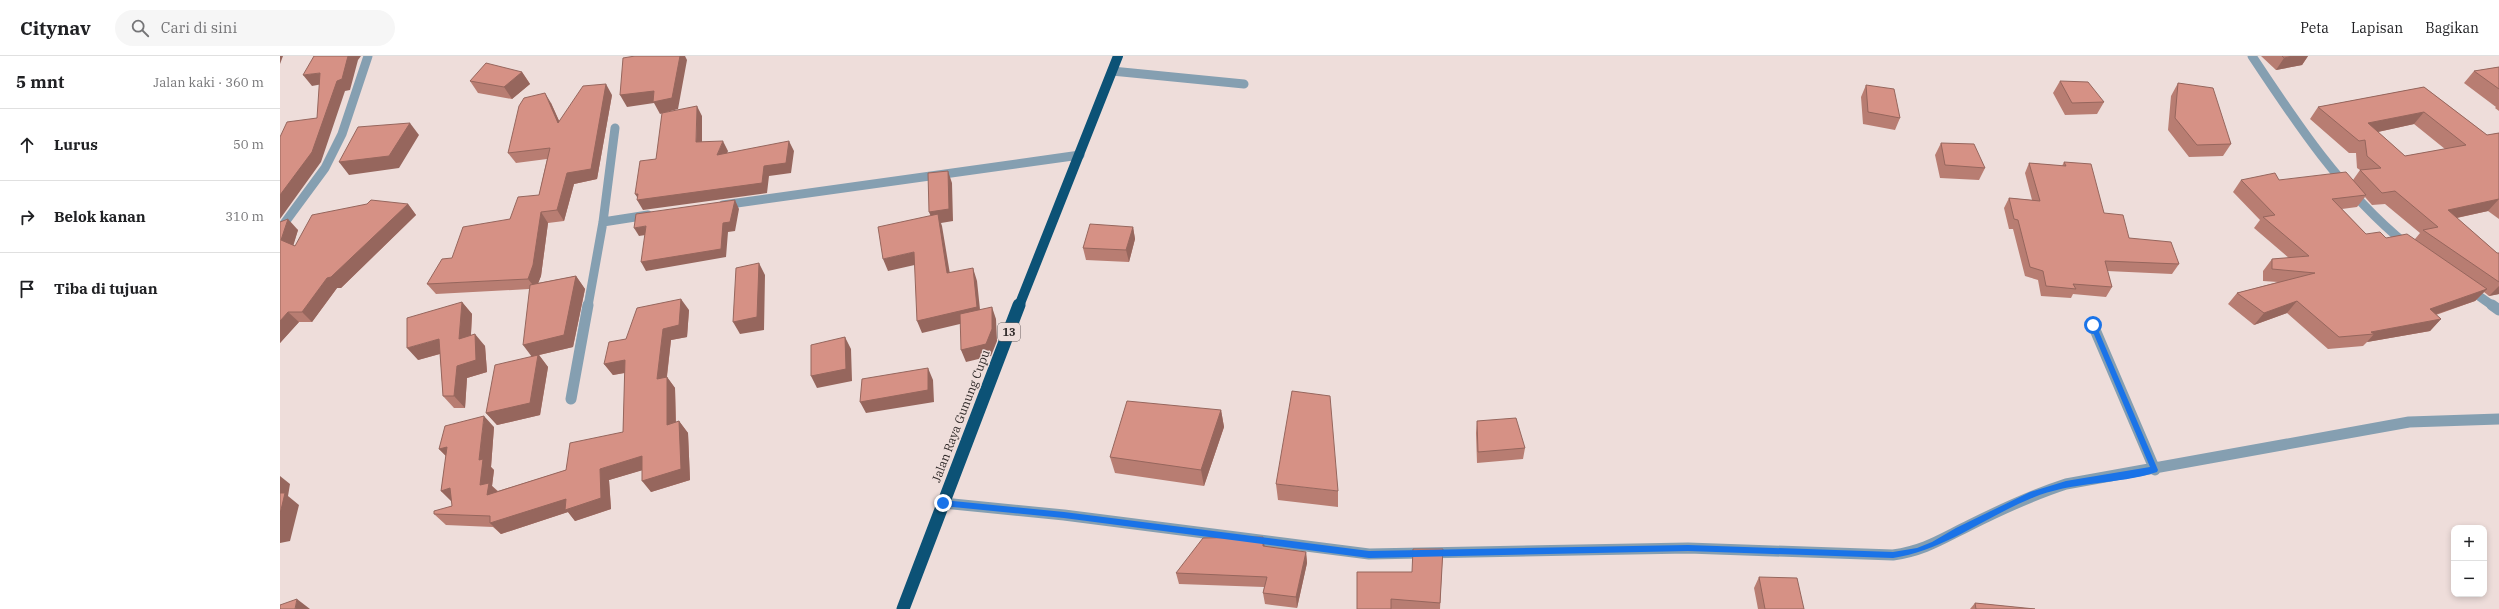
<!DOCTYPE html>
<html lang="id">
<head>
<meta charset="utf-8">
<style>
  :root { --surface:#fff; --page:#f6f6f6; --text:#202124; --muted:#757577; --line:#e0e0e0 }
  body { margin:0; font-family:"IBM Plex Serif",serif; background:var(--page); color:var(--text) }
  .controls { position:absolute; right:12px; bottom:12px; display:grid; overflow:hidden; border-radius:8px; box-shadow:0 2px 6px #0003 }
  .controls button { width:36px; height:36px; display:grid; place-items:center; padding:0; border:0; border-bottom:1px solid var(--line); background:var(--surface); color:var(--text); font:20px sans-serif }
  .stop { position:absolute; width:12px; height:12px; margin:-9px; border:3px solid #1a73e8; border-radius:50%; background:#fff }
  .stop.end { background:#1a73e8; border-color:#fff; box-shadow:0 1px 4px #0008 }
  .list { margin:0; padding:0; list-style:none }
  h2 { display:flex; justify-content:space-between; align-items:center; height:52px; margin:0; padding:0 16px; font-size:17px }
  h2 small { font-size:13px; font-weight:400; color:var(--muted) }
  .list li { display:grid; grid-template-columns:26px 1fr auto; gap:12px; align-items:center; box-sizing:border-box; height:72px; padding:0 16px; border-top:1px solid var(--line) }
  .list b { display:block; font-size:15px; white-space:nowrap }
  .list em { font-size:13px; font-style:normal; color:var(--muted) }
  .icon { flex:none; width:22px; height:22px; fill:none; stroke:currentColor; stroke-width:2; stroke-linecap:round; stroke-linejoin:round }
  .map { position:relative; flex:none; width:2219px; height:553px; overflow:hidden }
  header { display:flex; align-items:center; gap:24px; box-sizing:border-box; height:56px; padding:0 20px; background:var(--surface); border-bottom:1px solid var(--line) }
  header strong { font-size:19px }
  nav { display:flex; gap:22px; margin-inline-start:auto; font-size:14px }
  .search { width:280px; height:36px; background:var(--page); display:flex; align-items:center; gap:10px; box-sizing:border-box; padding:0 14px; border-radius:22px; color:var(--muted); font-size:15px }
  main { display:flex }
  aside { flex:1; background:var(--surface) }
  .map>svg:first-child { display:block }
</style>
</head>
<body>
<header>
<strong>Citynav</strong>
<div class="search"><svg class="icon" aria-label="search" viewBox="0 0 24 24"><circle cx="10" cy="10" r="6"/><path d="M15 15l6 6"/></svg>Cari di sini</div>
<nav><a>Peta</a><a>Lapisan</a><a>Bagikan</a></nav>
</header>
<main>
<aside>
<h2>5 mnt<small>Jalan kaki · 360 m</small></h2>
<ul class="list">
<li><svg class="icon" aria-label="ahead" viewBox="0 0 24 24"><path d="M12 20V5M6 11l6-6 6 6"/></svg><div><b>Lurus</b></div><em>50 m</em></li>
<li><svg class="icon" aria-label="right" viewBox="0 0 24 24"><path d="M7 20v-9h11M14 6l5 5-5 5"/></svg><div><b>Belok kanan</b></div><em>310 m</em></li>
<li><svg class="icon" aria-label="arrive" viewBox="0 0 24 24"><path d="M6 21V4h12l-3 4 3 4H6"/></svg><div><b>Tiba di tujuan</b></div></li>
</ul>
</aside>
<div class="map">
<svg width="2219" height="553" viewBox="0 0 2219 553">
  <rect width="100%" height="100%" fill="#eeddda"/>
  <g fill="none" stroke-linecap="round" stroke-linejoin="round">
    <path stroke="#859fb1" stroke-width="9" d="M 1972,0 C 2017,68 2062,136 2126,188
      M 832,15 L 964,28
      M 443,149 L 800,99
      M 323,166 L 368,159
      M 0,173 L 45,112 L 62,78 L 88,0
      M 2189,233 L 2213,250
      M 308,250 L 323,166 L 335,72"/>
    <path stroke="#859fb1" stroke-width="11" d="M 2212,249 L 2219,254
      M 1813,269 L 1875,414
      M 291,343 L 308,249
      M 663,447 L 784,459 L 1089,498 L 1408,492 L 1613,499 C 1646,494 1661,483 1690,469 C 1722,453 1752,439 1786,428 L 2129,366 L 2219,363"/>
    <path stroke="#0c5276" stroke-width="10" d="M 739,250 L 838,0"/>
    <path stroke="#0c5276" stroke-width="13" d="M 623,553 L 739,249"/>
  </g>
  <path fill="#b87d72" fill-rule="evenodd" d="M 1981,0 L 2028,0 L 2022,9 L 1996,14 Z
    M 2219,11 L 2219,55 L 2215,52 L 2216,51 L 2184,27 L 2194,15 Z
    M 242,16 L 250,28 L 232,43 L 198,37 L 190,25 Z
    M 1780,25 L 1824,46 L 1817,58 L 1785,59 L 1773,37 Z
    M 1898,27 L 1951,88 L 1943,100 L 1909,101 L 1888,74 L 1891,40 Z
    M 1586,29 L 1620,62 L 1615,74 L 1583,68 L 1581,41 Z
    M 2144,31 L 2207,79 L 2219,77 L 2219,163 L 2208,155 L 2177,162 L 2217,197 L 2219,197 L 2219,238 L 2209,240 L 2204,236 L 2195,245 L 2156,259 L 2161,263 L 2150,275 L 2087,286 L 2083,290 L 2048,293 L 2007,257 L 1974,269 L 1948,248 L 1957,237 L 1998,226 L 1983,225 L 1983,215 L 1992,203 L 2009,202 L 1974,172 L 1980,164 L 1953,136 L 1961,124 L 2073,124 L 2080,114 L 2077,112 L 2076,97 L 2069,97 L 2030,63 L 2038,51 ZM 2134,68 L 2165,93 L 2125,100 L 2098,76 ZM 2085,141 L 2092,149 L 2105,148 L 2140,177 L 2135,183 L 2106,182 L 2086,178 L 2062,153 L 2077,151 Z
    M 332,39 L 317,123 L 294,128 L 284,165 L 268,167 L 261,220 L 258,227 L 296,220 L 305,233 L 293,291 L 259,299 L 268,311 L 260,359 L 217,369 L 206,357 L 252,300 L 249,233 L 156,238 L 147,228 L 230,163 L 259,139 L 267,103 L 236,107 L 228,97 L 271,47 L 279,65 Z
    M 1661,87 L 1705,112 L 1699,124 L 1660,122 L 1655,99 Z
    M 1784,106 L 1824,157 L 1849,182 L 1899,208 L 1892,218 L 1827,215 L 1832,231 L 1826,241 L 1793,238 L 1791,242 L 1761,240 L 1758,224 L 1745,220 L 1733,173 L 1729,173 L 1724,152 L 1729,142 L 1752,144 L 1745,117 L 1749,107 L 1782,110 Z
    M 128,148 L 136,159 L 61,232 L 57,232 L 32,266 L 19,266 L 0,287 L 0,166 L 18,174 L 13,189 L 15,190 Z
    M 853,171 L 855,183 L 849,206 L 806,204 L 803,192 Z
    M 182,246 L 192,258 L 191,279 L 205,290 L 207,316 L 187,322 L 185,352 L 174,352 L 163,340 L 160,298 L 138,304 Z
    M 409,254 L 407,281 L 391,284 L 387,321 L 395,332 L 396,367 L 399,365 L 408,377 L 410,424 L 371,436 L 362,414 L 329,424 L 331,453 L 295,465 L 288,456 L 221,478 L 213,471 L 166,469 L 154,458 L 172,450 L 172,445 L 161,435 L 166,400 L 159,393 L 214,371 L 211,411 L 214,414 L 212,430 L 218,435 L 286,414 L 343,376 L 345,317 L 333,319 L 324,308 L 346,283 Z
    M 941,354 L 944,371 L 924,430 L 835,417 L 830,401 Z
    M 1197,365 L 1245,392 L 1243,403 L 1197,407 L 1196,377 Z
    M 996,428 L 1058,435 L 1058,451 L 998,444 Z
    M 985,490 L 1026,496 L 1027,507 L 1017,552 L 985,548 L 983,537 L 984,531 L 899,528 L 896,517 Z
    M 1163,493 L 1160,553 L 1077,553 L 1132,516 Z
    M 1479,521 L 1524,553 L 1478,553 L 1474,532 Z
    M 1695,547 L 1755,553 L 1690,553 Z"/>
  <path fill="#96665d" d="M 0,0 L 3,0 L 0,8 Z
    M 68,0 L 81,0 L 78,4 L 70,34 L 65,35 L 41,106 L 0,163 L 0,139 Z
    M 400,0 L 405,0 L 407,4 L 398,53 L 380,58 L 374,47 L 347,51 L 340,39 Z
    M 2013,0 L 2028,0 L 2022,9 L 1996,14 L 2004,2 Z
    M 242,16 L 250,28 L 232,43 L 224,31 Z
    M 40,17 L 48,27 L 32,30 L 23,19 Z
    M 326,28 L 332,39 L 317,123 L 294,128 L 284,165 L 277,154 L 287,117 Z
    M 265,37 L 271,47 L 285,78 L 278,67 Z
    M 417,50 L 422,60 L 422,96 L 416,86 Z
    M 2144,56 L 2134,68 L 2079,80 L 2088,67 Z
    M 130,67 L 139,79 L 119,112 L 69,119 L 59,106 Z
    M 443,85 L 448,95 L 443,109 L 437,99 Z
    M 509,85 L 514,95 L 511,117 L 489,120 L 487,137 L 363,154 L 357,144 L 359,144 L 355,138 L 484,110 Z
    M 668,115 L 672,127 L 673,165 L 661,167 L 662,170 L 672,230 L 667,217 L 654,168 L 649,156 Z
    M 2219,143 L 2208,155 L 2157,166 L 2168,154 Z
    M 455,144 L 459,153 L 455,175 L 448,176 L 446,201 L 366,215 L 361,206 L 443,167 Z
    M 128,148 L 136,159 L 61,232 L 57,232 L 32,266 L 22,256 L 47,222 Z
    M 261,156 L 268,167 L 261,220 L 256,233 L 248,223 Z
    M 8,163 L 18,174 L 12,194 L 1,184 Z
    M 366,170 L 372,178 L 359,180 L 354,172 Z
    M 853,171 L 855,183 L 849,206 L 846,194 Z
    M 634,196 L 639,208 L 608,215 L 603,203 Z
    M 479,207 L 485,219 L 484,274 L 460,278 L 453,266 Z
    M 693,212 L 697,225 L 701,263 L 642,277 L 637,265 Z
    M 296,220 L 305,233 L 293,291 L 259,299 L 268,311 L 260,359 L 217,369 L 206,357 L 252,301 L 243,289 Z
    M 2219,230 L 2219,238 L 2209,240 Z
    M 2207,233 L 2195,245 L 2139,264 L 2150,253 Z
    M 401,243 L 409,254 L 407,281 L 391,284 L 385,335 L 377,323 L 383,273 Z
    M 2017,245 L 2007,257 L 1974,269 L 1984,257 Z
    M 182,246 L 192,258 L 190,295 L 179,283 Z
    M 712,251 L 716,263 L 717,285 L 711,300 L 686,306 L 681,294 Z
    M 8,256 L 19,266 L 0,287 L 0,265 Z
    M 2161,263 L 2150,275 L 2087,286 L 2094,278 L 2091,276 Z
    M 195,278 L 205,290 L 207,316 L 187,322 L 185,352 L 174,340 L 177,310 Z
    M 565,281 L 571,293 L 572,325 L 537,332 L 531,320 Z
    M 159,283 L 170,295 L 138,304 L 127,292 Z
    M 345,304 L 354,315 L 333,319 L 324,308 Z
    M 648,312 L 653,324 L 654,346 L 586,357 L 580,346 Z
    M 387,321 L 395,332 L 396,380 L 387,369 Z
    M 941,354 L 944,371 L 924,430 L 921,414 Z
    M 204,360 L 214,371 L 211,411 L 214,414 L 212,430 L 220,438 L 207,439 L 200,429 L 199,404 Z
    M 399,365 L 408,377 L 410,424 L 371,436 L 362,425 Z
    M 167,391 L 170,404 L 159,393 Z
    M 362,400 L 370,412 L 329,424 L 331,453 L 295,465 L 288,456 L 221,478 L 210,467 L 320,413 Z
    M 0,420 L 10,428 L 8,440 L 19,449 L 10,485 L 0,487 Z
    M 170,432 L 172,446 L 161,435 Z
    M 983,481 L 985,492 L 983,490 Z
    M 1026,496 L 1027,507 L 1017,552 L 1016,541 Z
    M 17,543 L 30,553 L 15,553 Z"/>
  <path fill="#d69185" stroke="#96665d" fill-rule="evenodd" d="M 34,0 L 68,0 L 62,23 L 57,25 L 32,96 L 0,139 L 0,81 L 7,66 L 37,62 L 40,17 L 23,19 Z
    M 355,0 L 400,0 L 392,42 L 373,46 L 374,35 L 340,39 L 343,2 Z
    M 2002,0 L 2013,0 L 2004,2 Z
    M 206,7 L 242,16 L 224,31 L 190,25 Z
    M 2219,11 L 2219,33 L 2194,15 Z
    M 1780,25 L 1808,26 L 1824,46 L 1792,47 Z
    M 1898,27 L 1933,32 L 1951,88 L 1917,89 L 1895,62 Z
    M 326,28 L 311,113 L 287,117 L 277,154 L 261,156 L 253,209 L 248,223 L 147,228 L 162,203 L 172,202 L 183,171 L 230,163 L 238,141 L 259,139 L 270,92 L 228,97 L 239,50 L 244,42 L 265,37 L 278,67 L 303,30 Z
    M 1586,29 L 1614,33 L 1620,62 L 1588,56 Z
    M 2144,31 L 2207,79 L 2219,77 L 2219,143 L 2168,154 L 2217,197 L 2219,197 L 2219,226 L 2143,174 L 2158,171 L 2115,135 L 2102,137 L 2080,114 L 2101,112 L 2087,100 L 2085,84 L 2079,85 L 2038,51 ZM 2144,56 L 2186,89 L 2125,100 L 2088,67 Z
    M 417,50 L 416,86 L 443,85 L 437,99 L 509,85 L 506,107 L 484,110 L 482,127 L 357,144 L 358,138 L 355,138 L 360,105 L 376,103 L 382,57 Z
    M 130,67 L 109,100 L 59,106 L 78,71 Z
    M 1661,87 L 1694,88 L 1705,112 L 1665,109 Z
    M 1784,106 L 1811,108 L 1824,157 L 1843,159 L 1849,182 L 1891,186 L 1899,208 L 1825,205 L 1832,231 L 1793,228 L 1796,233 L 1766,230 L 1763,215 L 1750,211 L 1738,164 L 1734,163 L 1729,142 L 1760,145 L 1749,107 L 1786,110 Z
    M 668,115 L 669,153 L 649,156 L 648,117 Z
    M 2066,116 L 2086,139 L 2052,143 L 2086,178 L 2100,176 L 2106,182 L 2127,178 L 2207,233 L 2150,253 L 2161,263 L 2091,276 L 2094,278 L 2059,281 L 2017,245 L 1984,257 L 1957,237 L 2035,217 L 1992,213 L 1992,203 L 2029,200 L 1983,161 L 1995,159 L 1961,124 L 1995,117 L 1999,124 Z
    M 91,144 L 128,148 L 51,221 L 47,222 L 22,256 L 8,256 L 0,265 L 0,166 L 8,163 L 1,184 L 15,190 L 32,159 L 87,148 Z
    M 455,144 L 450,166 L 443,167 L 441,193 L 361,206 L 366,170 L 354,172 L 356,158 Z
    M 658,158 L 667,217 L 693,212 L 697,251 L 637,265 L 634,196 L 603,203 L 598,171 Z
    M 810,168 L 853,171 L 846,194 L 803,192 Z
    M 479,207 L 477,261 L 453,266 L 456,212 Z
    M 296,220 L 284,279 L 243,289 L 250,229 Z
    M 401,243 L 399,269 L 383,273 L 377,323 L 387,321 L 387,369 L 399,365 L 401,413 L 362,425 L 362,400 L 320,413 L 321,442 L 285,454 L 286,443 L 210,467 L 210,460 L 154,458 L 154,455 L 172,450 L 170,432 L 161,435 L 167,391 L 159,393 L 165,370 L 204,360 L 199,404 L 203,403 L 200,429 L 209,427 L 207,439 L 286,414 L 290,387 L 343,376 L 345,304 L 324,308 L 329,286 L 346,283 L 357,252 Z
    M 182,246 L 179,283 L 195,278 L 196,304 L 177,310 L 174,340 L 163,340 L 159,283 L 127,292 L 127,262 Z
    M 712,251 L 712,273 L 706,288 L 681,294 L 680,258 Z
    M 565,281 L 566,313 L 531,320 L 531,289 Z
    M 258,299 L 250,347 L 206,357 L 215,309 Z
    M 648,312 L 648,334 L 580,346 L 582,323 Z
    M 1012,335 L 1050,340 L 1058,435 L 996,428 Z
    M 847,345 L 941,354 L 921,414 L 830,401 Z
    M 1236,362 L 1245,392 L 1198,396 L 1197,365 Z
    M 0,437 L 5,437 L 0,458 Z
    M 983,481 L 983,490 L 1026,496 L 1016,541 L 983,537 L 987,521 L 896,517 L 923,482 Z
    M 1133,493 L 1163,493 L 1160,547 L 1111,543 L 1111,553 L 1077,553 L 1077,516 L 1132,516 Z
    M 1479,521 L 1517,522 L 1524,553 L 1485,553 Z
    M 17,543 L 15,553 L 0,553 L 0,549 Z
    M 1695,547 L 1755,553 L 1696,553 Z"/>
  <path fill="#1a73e8" d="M 1813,266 L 1816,269 L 1878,414 L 1877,416 C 1837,429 1792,425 1752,442 C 1703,462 1665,494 1613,502 L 1408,495 L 1089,502 L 784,462 L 663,450 L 660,447 L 663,444 L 784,456 L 1089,495 L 1408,489 L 1613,496 L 1637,492 L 1652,486 L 1676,472 L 1750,436 L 1786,425 L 1870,411 L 1810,269 Z"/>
  <g text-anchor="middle" stroke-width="3" stroke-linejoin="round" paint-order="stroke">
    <rect fill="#eeddda" stroke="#6a6160" stroke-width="1" x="718" y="267" width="22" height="18" rx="3"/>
    <g font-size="11" font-weight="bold" fill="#322c2b">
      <text x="729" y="280">13</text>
    </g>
    <g font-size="12" fill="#322c2b" stroke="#eeddda">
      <text transform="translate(681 360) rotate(-69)" y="4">Jalan Raya Gunung Cupu</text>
    </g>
  </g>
</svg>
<div class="controls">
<button>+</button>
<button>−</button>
</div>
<div class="stop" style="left:1813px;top:269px"></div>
<div class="stop end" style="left:663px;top:447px"></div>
</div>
</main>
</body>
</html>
